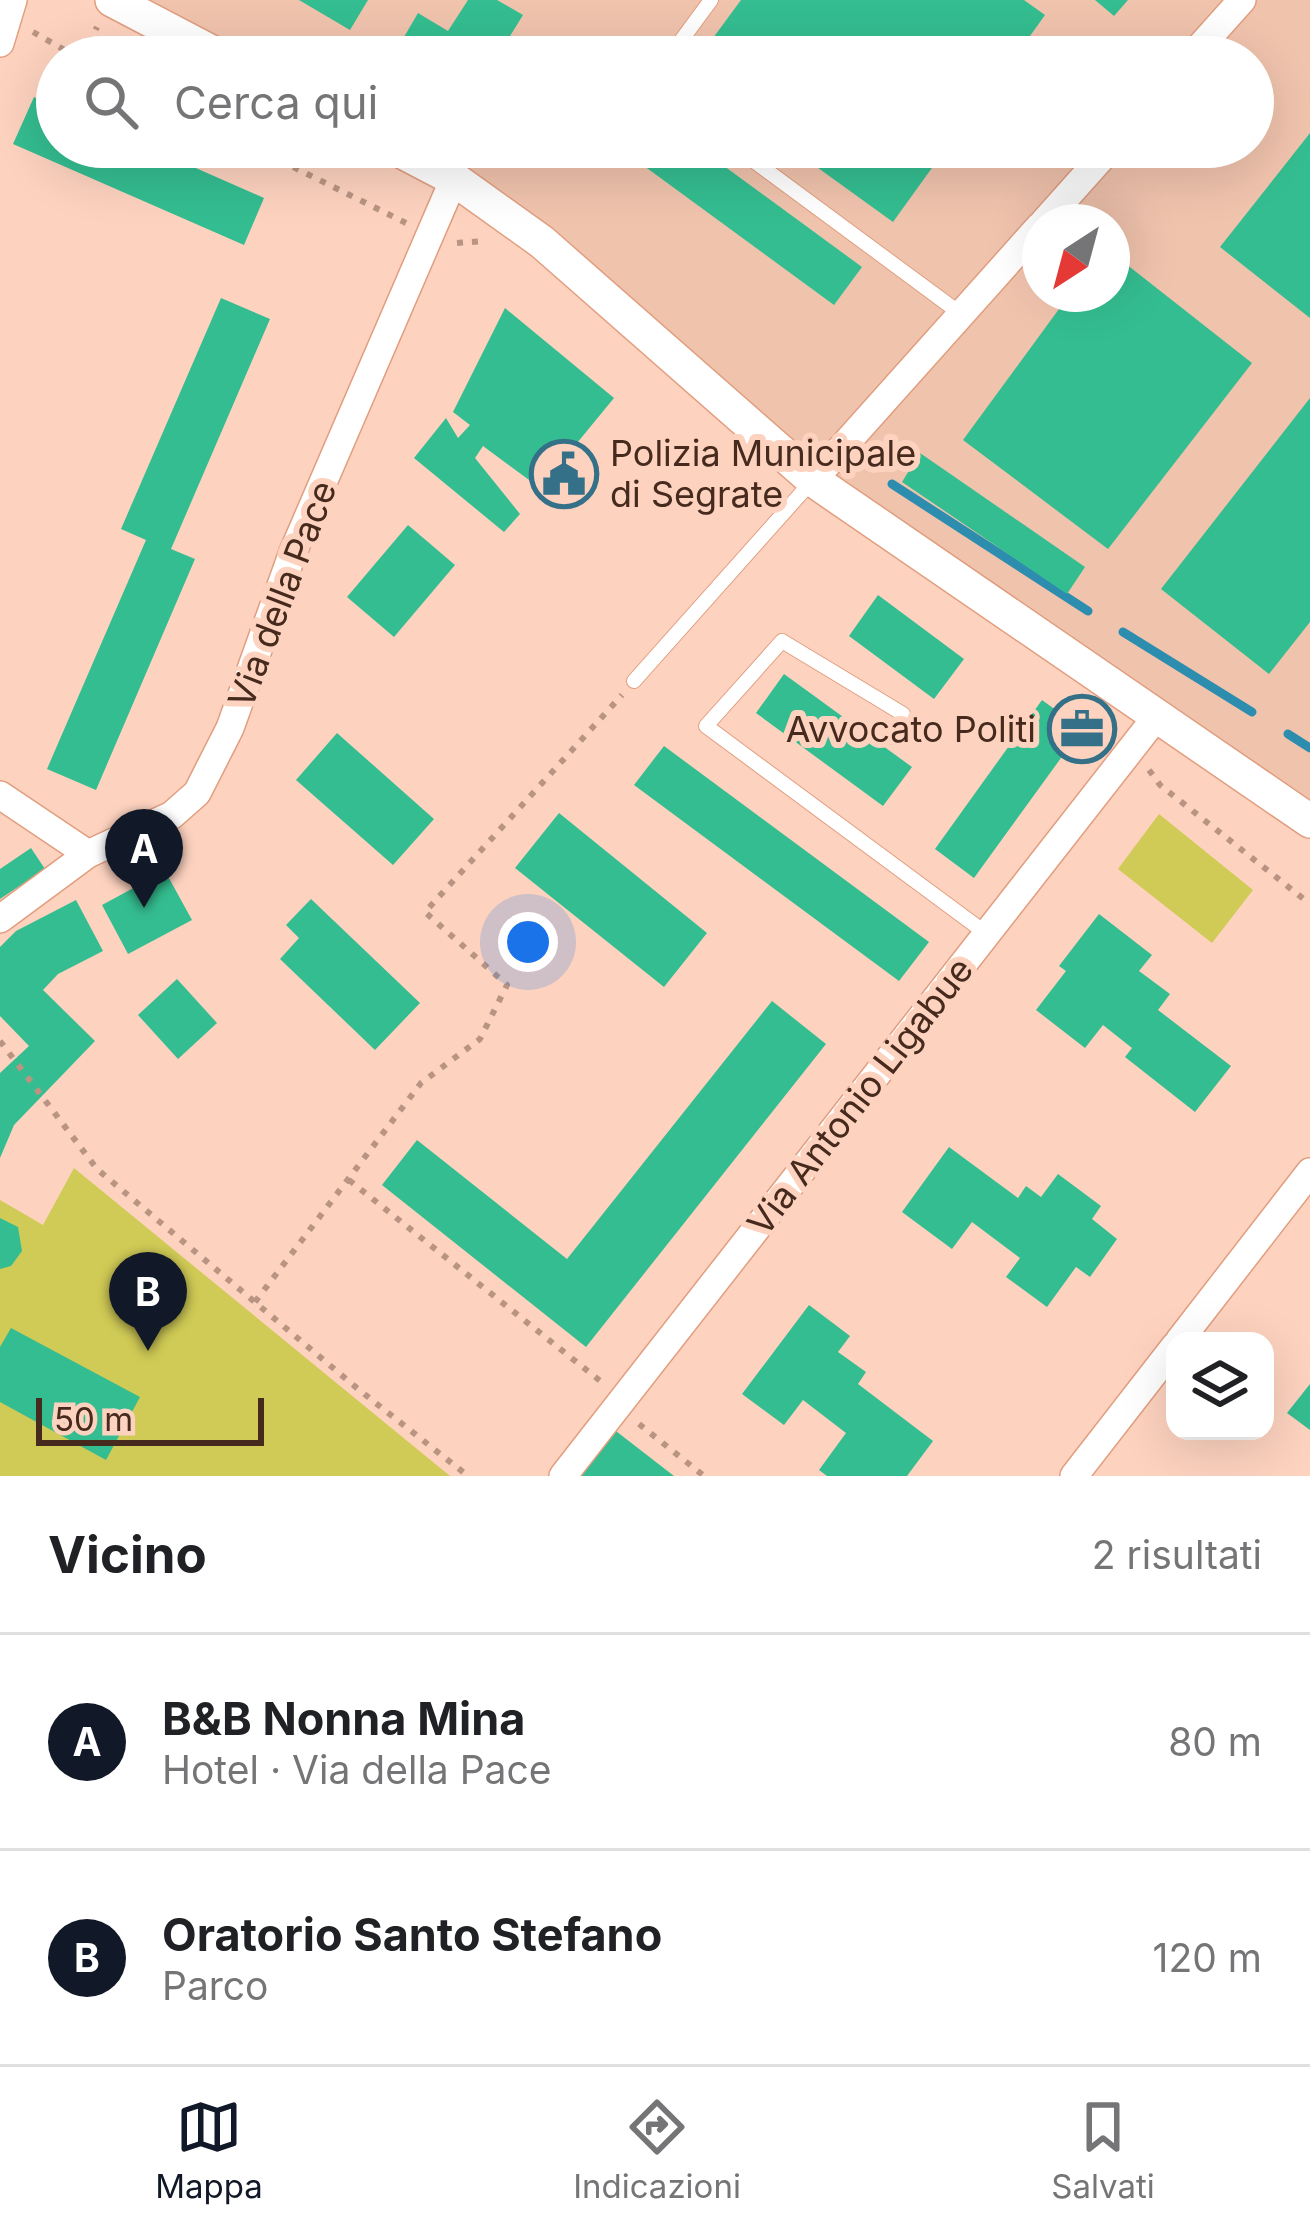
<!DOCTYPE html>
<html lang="it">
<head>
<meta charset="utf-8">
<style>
  :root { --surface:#fff; --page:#f6f6f6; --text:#202124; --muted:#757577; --line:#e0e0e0; --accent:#111827 }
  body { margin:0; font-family:Inter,sans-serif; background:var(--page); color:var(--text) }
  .controls { position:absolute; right:36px; bottom:36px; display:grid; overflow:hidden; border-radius:24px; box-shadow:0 12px 48px #0002 }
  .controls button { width:108px; height:108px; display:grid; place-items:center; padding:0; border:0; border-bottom:3px solid var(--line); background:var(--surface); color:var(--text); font:60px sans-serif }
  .compass { position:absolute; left:1022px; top:204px; width:108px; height:108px; border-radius:50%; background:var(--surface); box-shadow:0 12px 48px #0002; rotate:216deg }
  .scale { position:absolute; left:36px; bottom:30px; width:228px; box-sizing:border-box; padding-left:12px; border:6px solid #452a1d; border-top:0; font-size:33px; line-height:42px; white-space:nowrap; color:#452a1d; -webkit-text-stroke:9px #fdd2bf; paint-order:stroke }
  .you { position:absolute; left:528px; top:942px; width:42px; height:42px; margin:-30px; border:9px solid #fff; border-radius:50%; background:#1a73e8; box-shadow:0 0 0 18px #1a73e833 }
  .badge { display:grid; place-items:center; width:78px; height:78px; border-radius:50%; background:var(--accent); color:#fff; font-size:39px; font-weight:700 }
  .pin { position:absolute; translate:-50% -99px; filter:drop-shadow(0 3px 6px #0008) }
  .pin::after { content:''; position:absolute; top:63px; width:42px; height:36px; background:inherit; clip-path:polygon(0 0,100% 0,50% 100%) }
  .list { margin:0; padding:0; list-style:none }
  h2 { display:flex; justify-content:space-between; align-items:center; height:156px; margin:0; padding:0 48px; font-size:51px }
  h2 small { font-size:39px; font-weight:400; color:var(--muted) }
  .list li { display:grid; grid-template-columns:78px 1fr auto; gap:36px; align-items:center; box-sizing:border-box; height:216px; padding:0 48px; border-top:3px solid var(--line) }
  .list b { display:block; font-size:45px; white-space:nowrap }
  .list p { margin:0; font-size:39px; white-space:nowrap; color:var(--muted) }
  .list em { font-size:39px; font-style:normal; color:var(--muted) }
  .icon { flex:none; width:66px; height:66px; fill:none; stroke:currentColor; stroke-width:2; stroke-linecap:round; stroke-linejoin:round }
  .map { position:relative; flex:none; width:1310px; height:1476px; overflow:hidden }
  .search { position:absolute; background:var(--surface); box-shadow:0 12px 48px #0002; left:36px; right:36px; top:36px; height:132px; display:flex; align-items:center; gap:30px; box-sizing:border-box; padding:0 42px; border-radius:66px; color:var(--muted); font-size:45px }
  .sheet { height:588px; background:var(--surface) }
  nav { display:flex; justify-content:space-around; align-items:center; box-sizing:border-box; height:168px; border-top:3px solid var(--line); background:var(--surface); font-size:33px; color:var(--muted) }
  nav a { display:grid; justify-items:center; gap:6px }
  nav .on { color:var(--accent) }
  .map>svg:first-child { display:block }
</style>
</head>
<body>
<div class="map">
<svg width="1310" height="1476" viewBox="0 0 1310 1476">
  <rect width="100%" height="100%" fill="#fdd2bf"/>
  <path fill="#f0c3ad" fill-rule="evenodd" d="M 142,0 L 1310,0 L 1310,811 L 827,479 L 552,235 L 461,163 L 429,147 L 1253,147 L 1253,57 L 253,57 ZM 1040,222 L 1112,222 L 1112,294 L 1040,294 Z"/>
  <path fill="#d0ca56" d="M 1159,814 L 1253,890 L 1212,943 L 1118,869 Z
    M 74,1168 L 450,1476 L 0,1476 L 0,1200 L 43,1225 Z"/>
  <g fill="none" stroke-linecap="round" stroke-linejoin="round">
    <path stroke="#2d8dae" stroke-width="9" d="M 892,484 L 1088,611
      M 1123,632 L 1252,712
      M 1288,734 L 1310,748"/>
  </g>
  <path fill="#34bd90" d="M 299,0 L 368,0 L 350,30 Z
    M 468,0 L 497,0 L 523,15 L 497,57 L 437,57 L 404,37 L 418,13 L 448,31 Z
    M 741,0 L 1024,0 L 1045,15 L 1030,36 L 1059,57 L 699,57 Z
    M 1095,0 L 1128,0 L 1114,16 Z
    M 34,97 L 57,107 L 57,147 L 148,147 L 264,198 L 244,245 L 13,144 Z
    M 1310,133 L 1310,318 L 1220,247 Z
    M 628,147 L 698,147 L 862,267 L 834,305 L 625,152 Z
    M 789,147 L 947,147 L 893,222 Z
    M 988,147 L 1024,147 L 1012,164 Z
    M 1112,253 L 1252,363 L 1108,549 L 963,440 L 1070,294 L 1112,294 Z
    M 221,298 L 270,319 L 171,549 L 195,559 L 96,790 L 47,769 L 146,540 L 121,529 Z
    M 505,308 L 614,398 L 540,488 L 483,446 L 475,458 L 520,514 L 504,532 L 414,458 L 446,418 L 458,438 L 470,425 L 453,412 Z
    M 1310,398 L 1310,622 L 1269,674 L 1161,589 Z
    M 920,453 L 1085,567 L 1067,594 L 902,482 Z
    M 408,525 L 455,565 L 394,637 L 347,597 Z
    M 878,595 L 964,659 L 934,699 L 849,636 Z
    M 784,674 L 912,767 L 883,806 L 756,713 Z
    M 1042,700 L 1082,729 L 974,878 L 935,849 Z
    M 337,733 L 434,819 L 393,865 L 296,780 Z
    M 664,746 L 929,942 L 899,981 L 634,785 Z
    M 559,813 L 707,933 L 664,987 L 515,868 Z
    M 31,848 L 45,869 L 0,899 L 0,869 Z
    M 165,871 L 192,920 L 128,954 L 102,905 Z
    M 311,899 L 420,1003 L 375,1050 L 280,959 L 299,938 L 286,925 Z
    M 76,900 L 103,951 L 58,974 L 43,990 L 95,1041 L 14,1125 L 0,1158 L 0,1073 L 29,1046 L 0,1016 L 0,947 L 16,931 Z
    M 1099,914 L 1152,955 L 1139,971 L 1170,994 L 1158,1010 L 1231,1066 L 1195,1112 L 1125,1057 L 1132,1048 L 1103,1025 L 1085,1048 L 1036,1010 L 1066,971 L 1059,966 Z
    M 177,979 L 217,1023 L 178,1059 L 138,1015 Z
    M 772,1001 L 826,1044 L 586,1347 L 382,1185 L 417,1140 L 567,1259 Z
    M 949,1147 L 1018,1198 L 1026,1186 L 1041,1197 L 1058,1174 L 1101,1206 L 1092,1219 L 1117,1239 L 1090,1277 L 1076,1267 L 1047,1307 L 1006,1277 L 1020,1258 L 972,1222 L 952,1249 L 902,1212 Z
    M 0,1218 L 18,1227 L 22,1251 L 11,1266 L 0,1269 Z
    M 809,1305 L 850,1336 L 838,1352 L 866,1372 L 858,1384 L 933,1441 L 907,1476 L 827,1476 L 819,1470 L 846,1433 L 803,1400 L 784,1425 L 742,1394 Z
    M 11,1328 L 140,1397 L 106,1460 L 0,1402 L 0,1347 Z
    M 1310,1384 L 1310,1430 L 1287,1413 Z
    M 612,1428 L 674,1476 L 574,1476 Z"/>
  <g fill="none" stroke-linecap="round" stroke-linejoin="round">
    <g stroke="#e19e7f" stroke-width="16">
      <path id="service" d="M 669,57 L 711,0
        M 735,147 L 961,314
        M 634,681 L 813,480
        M 903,714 L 782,641 L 706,726 L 987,934"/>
    </g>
    <g stroke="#e19e7f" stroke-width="30">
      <path id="minor" d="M 0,43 L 13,0
        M 1191,57 L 1242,0
        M 1044,222 L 1111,147
        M 813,480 L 1040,226
        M 0,795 L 88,854
        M 0,919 L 88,854 L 172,815 L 197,793 L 230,728 L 293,552 L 454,179
        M 1179,1341 L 1310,1172
        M 563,1476 L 1157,716
        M 1074,1476 L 1175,1346"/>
    </g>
    <g stroke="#e19e7f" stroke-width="36">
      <path id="tertiary" d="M 112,0 L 221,57
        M 393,147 L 454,179 L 542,242 L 813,480 L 1310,821"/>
    </g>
    <path stroke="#b99483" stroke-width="6" stroke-dasharray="6 9" stroke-linecap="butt" d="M 33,32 L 77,57
      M 83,57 L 97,27
      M 253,147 L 406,223
      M 457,243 L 485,241
      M 1149,770 L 1160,785 L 1310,904
      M 0,1041 L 97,1169 L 358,1389 L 468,1476
      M 349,1180 L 604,1384
      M 255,1302 L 421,1083 L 480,1039 L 507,985 L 425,912 L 622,695
      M 639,1424 L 704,1476"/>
    <use href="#service" stroke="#fff" stroke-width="14"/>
    <use href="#minor" stroke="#fff" stroke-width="27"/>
    <use href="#tertiary" stroke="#fff" stroke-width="33"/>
  </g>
  <defs>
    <g id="civic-ring" transform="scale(3.45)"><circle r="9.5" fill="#fdd2bf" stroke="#347087" stroke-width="1.5"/><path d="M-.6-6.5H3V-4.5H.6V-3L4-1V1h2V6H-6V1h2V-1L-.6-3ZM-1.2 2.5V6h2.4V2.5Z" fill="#347087"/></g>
    <g id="office-ring" transform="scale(3.45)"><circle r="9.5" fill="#fdd2bf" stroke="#347087" stroke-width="1.5"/><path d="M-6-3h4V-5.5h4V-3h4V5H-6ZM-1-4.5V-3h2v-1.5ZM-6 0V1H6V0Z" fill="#347087"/></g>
  </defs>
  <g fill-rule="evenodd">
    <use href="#civic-ring" x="564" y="474"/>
    <use href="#office-ring" x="1082" y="729"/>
  </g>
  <g text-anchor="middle" stroke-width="12" stroke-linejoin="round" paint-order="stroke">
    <g font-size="36" fill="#452a1d" stroke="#fdd2bf" text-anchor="start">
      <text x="610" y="466">Polizia Municipale<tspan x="610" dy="41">di Segrate</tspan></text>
      <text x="1036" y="742" text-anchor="end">Avvocato Politi</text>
    </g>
    <g font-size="36" fill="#452a1d" stroke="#fdd2bf">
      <text transform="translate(282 594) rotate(-69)" y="13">Via della Pace</text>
      <text transform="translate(860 1096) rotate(-52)" y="13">Via Antonio Ligabue</text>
    </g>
  </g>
</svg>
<div class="controls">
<button><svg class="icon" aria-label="layers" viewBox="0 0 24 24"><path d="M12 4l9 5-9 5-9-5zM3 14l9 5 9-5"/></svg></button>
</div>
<svg class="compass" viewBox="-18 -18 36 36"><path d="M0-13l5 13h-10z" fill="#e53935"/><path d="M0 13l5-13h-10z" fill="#757577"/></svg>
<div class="scale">50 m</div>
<div class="you"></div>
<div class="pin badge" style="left:144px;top:908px">A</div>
<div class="pin badge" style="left:148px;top:1351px">B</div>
<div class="search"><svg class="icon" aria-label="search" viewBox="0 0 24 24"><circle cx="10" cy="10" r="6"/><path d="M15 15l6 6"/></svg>Cerca qui</div>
</div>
<section class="sheet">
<h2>Vicino<small>2 risultati</small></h2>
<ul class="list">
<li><span class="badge">A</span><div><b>B&amp;B Nonna Mina</b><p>Hotel · Via della Pace</p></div><em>80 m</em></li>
<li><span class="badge">B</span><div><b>Oratorio Santo Stefano</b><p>Parco</p></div><em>120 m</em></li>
</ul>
</section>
<nav>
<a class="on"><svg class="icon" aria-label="map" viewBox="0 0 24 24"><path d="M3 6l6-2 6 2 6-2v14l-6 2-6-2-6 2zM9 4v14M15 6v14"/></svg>Mappa</a>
<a><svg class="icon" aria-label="directions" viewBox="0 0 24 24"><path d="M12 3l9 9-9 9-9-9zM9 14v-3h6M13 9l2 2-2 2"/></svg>Indicazioni</a>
<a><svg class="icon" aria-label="saved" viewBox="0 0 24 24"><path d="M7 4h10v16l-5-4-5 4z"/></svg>Salvati</a>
</nav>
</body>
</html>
